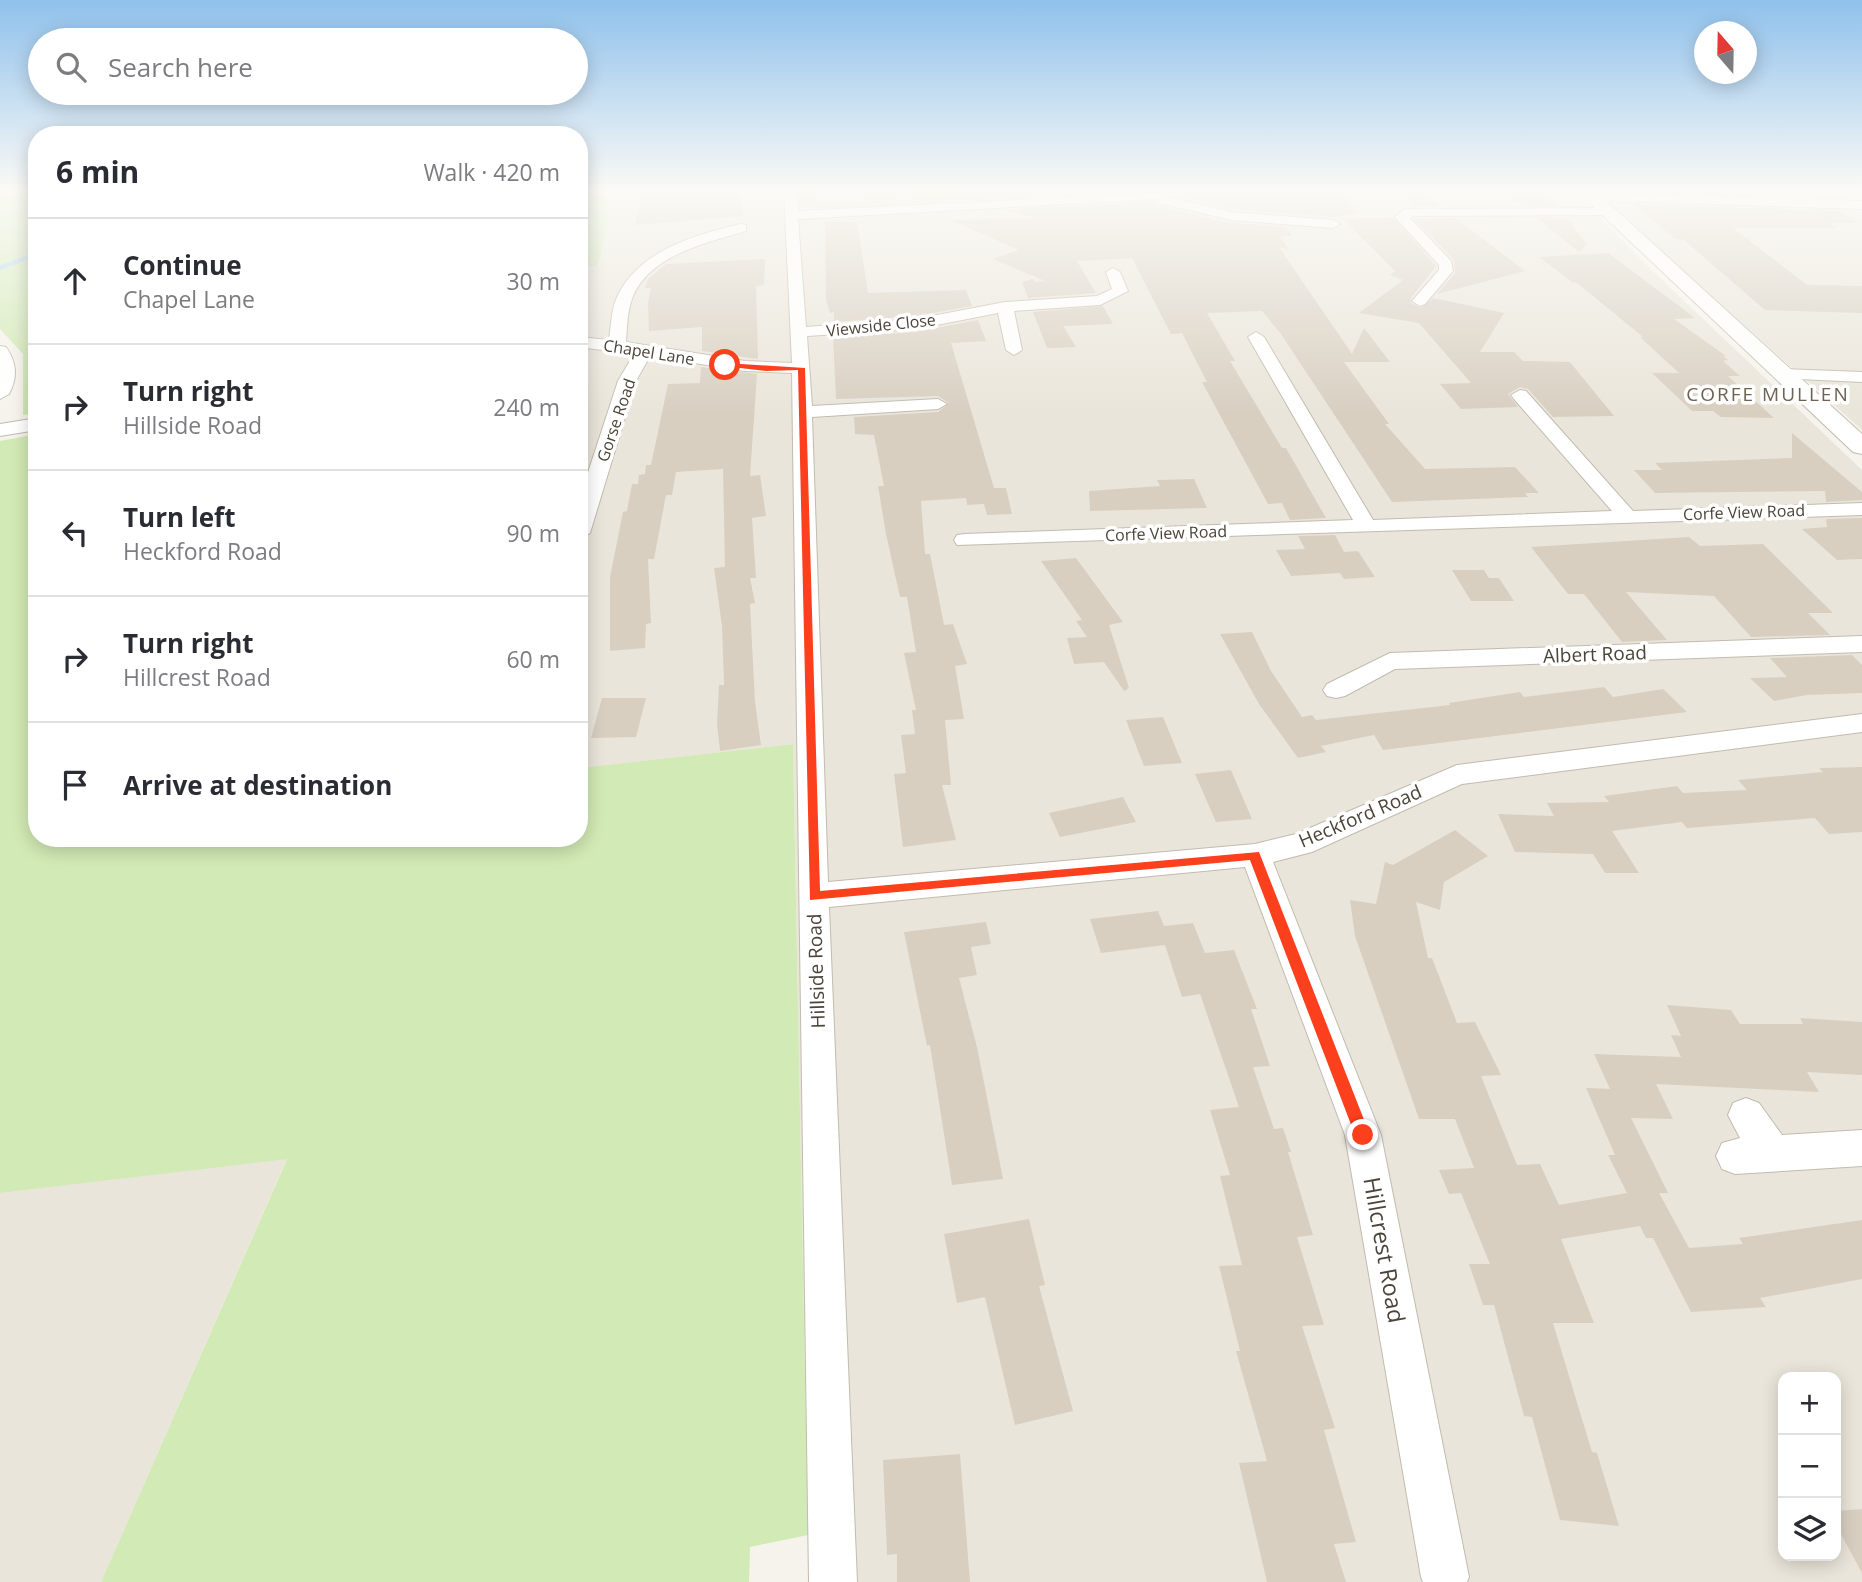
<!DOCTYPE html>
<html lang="en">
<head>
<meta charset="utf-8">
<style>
  :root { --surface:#fff; --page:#f2f2f3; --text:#2b2b33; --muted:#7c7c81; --line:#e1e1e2 }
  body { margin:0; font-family:"Open Sans",sans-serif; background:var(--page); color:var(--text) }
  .controls { position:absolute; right:21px; bottom:21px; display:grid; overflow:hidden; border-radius:14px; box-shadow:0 4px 18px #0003 }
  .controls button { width:63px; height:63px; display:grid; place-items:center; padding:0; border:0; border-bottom:2px solid var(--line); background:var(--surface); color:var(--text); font:35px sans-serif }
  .compass { position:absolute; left:1694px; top:21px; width:63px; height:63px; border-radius:50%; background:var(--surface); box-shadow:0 4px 18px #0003; rotate:340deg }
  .stop { position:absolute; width:21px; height:21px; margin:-16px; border:5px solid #fc3f1d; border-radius:50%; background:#fff }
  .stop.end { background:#fc3f1d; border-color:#fff; box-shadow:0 2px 7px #0008 }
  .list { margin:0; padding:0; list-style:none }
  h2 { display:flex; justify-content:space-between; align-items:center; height:91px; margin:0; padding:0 28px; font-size:30px }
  h2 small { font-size:23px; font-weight:400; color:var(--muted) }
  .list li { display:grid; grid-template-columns:46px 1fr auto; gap:21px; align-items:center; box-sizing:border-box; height:126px; padding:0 28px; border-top:2px solid var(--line) }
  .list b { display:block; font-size:26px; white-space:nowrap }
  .list p { margin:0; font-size:23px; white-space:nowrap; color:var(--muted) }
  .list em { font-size:23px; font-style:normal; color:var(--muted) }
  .icon { flex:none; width:38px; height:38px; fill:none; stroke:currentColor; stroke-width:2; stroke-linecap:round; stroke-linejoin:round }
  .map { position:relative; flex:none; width:1862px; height:1582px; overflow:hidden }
  .search { position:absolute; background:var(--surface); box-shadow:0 4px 18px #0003; left:28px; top:28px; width:560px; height:77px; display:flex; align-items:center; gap:18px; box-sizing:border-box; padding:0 24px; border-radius:38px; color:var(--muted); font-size:26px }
  .panel { position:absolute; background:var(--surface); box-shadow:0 4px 18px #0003; left:28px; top:126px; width:560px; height:721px; border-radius:28px }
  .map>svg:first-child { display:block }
</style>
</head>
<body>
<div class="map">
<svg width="1862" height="1582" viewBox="0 0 1862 1582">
  <rect width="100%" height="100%" fill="#f6f3ec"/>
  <path fill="#eae5da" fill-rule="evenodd" d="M 606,191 L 1574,191 L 1641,260 L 1862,470 L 1862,1582 L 809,1582 L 793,744 L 579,768 L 579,267 L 599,266 L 610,217 ZM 1783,1377 L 1836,1377 L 1836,1556 L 1783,1556 Z
    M 1593,191 L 1862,191 L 1862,430 L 1851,420 Z
    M 287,1158 L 101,1582 L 0,1582 L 0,1193 Z"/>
  <path fill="#d2eab5" d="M 0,191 L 37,191 L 37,413 L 23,415 L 23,354 L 0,329 Z
    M 579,191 L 606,191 L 610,217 L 598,266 L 579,267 Z
    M 799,191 L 816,191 L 816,204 L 864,201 L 862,191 L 895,194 L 903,204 L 817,208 L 799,205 Z
    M 899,191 L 1053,191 L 1055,196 L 914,203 Z
    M 37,434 L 37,838 L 579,838 L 579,768 L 793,744 L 808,1535 L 750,1547 L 749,1582 L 101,1582 L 287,1159 L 0,1193 L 0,441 Z"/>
  <path fill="#e5e3e0" d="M 816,191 L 862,191 L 864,202 L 815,204 Z"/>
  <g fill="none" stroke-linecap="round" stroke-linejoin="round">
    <path stroke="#a9d4f2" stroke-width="4.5" d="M 0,268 L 37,254"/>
  </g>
  <path fill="#d8cfc1" d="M 644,191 L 738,191 L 744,216 L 635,225 Z
    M 965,191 L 1134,191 L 967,200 L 964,199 Z
    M 1196,191 L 1341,191 L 1359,214 L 1332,217 L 1232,209 L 1180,197 Z
    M 1403,191 L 1421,191 L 1440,206 L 1414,206 Z
    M 1627,191 L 1808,191 L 1817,197 Z
    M 1506,192 L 1546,194 L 1556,206 L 1523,206 Z
    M 1155,202 L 1157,206 L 1231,223 L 1286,227 L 1292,236 L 1279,236 L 1289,249 L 1279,247 L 1352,354 L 1364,328 L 1390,362 L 1344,362 L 1389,424 L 1385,424 L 1425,469 L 1515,467 L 1539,493 L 1525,493 L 1528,497 L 1392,502 L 1281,334 L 1262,311 L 1207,313 L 1235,361 L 1230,361 L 1282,448 L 1286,448 L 1326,518 L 1290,520 L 1282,503 L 1268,504 L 1202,382 L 1207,382 L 1182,333 L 1171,334 L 1132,258 L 1077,261 L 1096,293 L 1028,298 L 1022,282 L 1033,279 L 1035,282 L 1045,281 L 993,259 L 1019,250 L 950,220 L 1033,218 L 1004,210 Z
    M 1633,204 L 1839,211 L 1859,223 L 1827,223 L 1837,228 L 1733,228 L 1807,285 L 1862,286 L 1862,313 L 1765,310 L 1684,240 L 1674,238 Z
    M 1393,217 L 1436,266 L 1410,299 L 1411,303 L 1421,308 L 1433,298 L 1504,313 L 1480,352 L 1514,352 L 1523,361 L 1570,362 L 1614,416 L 1553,417 L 1528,389 L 1520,387 L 1508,394 L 1518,407 L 1461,409 L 1440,384 L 1471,383 L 1419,323 L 1359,313 L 1403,280 L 1390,275 L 1395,271 L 1343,219 Z
    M 1456,218 L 1525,271 L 1437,294 L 1455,273 L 1454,260 L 1414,219 Z
    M 1537,218 L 1566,218 L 1587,244 L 1579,252 Z
    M 825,222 L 857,222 L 868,293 L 966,290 L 972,306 L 916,316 L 834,322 L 834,312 L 830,313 L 826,299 Z
    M 1608,253 L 1695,318 L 1674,319 L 1726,356 L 1723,356 L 1728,360 L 1723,361 L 1740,376 L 1728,376 L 1774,418 L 1721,417 L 1713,411 L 1692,411 L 1652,373 L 1679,373 L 1640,337 L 1643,337 L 1576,282 L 1572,282 L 1539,257 Z
    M 765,259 L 764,285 L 756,286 L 758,359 L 702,351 L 702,327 L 649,331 L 648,303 L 651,288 L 645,288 L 648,279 L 666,264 Z
    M 1103,306 L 1113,324 L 1063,326 L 1076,347 L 1047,348 L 1033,312 Z
    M 978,320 L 986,341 L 951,343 L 994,488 L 1006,488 L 1012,514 L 987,515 L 984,504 L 967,505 L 966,498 L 921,501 L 925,554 L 930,554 L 944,625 L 953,624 L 967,664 L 955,666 L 964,719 L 945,720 L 951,785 L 942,785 L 956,840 L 903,847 L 894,774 L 906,773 L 901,735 L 915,734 L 912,710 L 916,710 L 904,653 L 916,652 L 907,597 L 900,597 L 886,534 L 878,486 L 884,486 L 874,435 L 855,434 L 854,417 L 938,412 L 949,403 L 938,396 L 836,399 L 833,337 L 916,332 Z
    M 701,367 L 757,374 L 750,476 L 760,475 L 766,516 L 752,518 L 756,578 L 750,578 L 755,603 L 750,604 L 755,702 L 761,745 L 720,751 L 717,724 L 719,685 L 724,685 L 722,626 L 714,568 L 725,567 L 723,469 L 676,472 L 672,495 L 666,495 L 654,559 L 648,559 L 651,623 L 646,624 L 645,648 L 610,651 L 610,577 L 623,512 L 627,511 L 632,484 L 638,484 L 639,475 L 645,474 L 646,465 L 651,465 L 668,384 L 700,383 Z
    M 1792,433 L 1862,492 L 1862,500 L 1826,502 L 1825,491 L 1655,493 L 1634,470 L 1662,470 L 1655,463 L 1792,458 Z
    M 1194,479 L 1207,508 L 1090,511 L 1089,491 L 1160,486 L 1157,480 Z
    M 1862,518 L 1862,559 L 1837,560 L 1802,529 L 1827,527 L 1826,519 Z
    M 1335,535 L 1344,552 L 1358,551 L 1375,577 L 1344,579 L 1340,573 L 1291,576 L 1276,550 L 1305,549 L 1298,536 Z
    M 1689,537 L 1700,546 L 1763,544 L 1833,613 L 1808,613 L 1830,635 L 1751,637 L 1714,596 L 1626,592 L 1667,640 L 1622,642 L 1584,594 L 1568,594 L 1531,547 Z
    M 1076,558 L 1123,622 L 1109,625 L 1129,688 L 1124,691 L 1104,662 L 1074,664 L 1067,638 L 1087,637 L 1076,621 L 1082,620 L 1041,561 Z
    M 1452,570 L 1484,570 L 1489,578 L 1499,578 L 1514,601 L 1471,601 Z
    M 1252,632 L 1271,671 L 1302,717 L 1312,715 L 1316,720 L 1450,705 L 1449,703 L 1520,692 L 1524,697 L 1604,687 L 1613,697 L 1663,689 L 1687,712 L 1383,750 L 1374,735 L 1321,746 L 1326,752 L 1298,758 L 1259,704 L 1220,634 Z
    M 1852,655 L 1862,665 L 1862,693 L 1807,695 L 1774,701 L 1750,678 L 1787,677 L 1770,658 Z
    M 602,698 L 646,698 L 636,737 L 591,738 Z
    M 1163,717 L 1182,763 L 1144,766 L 1126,720 Z
    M 1862,767 L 1862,832 L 1829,834 L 1815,818 L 1687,828 L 1682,822 L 1612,831 L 1639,873 L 1605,873 L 1593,854 L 1515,852 L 1498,814 L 1554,816 L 1547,803 L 1609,802 L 1604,796 L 1677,786 L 1683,793 L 1747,790 L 1738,780 L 1823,772 L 1819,768 Z
    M 1231,770 L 1252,819 L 1216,822 L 1195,774 Z
    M 1123,797 L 1136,822 L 1060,837 L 1049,813 Z
    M 1455,830 L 1488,856 L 1444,882 L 1440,910 L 1416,902 L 1428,958 L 1432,958 L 1457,1023 L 1475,1022 L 1501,1075 L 1481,1076 L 1517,1165 L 1540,1164 L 1559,1205 L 1627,1193 L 1608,1155 L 1615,1155 L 1586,1088 L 1610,1089 L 1594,1054 L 1681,1057 L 1671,1035 L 1681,1036 L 1667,1005 L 1731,1010 L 1740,1024 L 1803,1024 L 1800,1018 L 1862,1022 L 1862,1075 L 1807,1072 L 1819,1092 L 1656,1084 L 1673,1119 L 1631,1118 L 1668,1193 L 1659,1193 L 1689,1248 L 1743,1244 L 1739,1238 L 1862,1220 L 1862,1279 L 1760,1298 L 1766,1307 L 1691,1312 L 1653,1238 L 1646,1238 L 1640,1226 L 1561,1239 L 1594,1323 L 1553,1323 L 1592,1452 L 1597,1453 L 1619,1526 L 1560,1520 L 1532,1417 L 1524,1416 L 1494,1305 L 1483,1305 L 1469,1264 L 1490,1264 L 1461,1193 L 1449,1194 L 1439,1170 L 1474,1168 L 1455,1119 L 1419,1119 L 1355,936 L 1350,900 L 1376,904 L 1385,862 L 1393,865 Z
    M 1158,911 L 1164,926 L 1193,923 L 1205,953 L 1234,950 L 1257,1009 L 1251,1009 L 1270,1066 L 1253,1067 L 1274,1129 L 1283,1128 L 1291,1152 L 1288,1152 L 1313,1235 L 1297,1237 L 1324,1325 L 1302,1326 L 1335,1428 L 1324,1430 L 1356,1542 L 1334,1544 L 1346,1582 L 1267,1582 L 1239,1463 L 1267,1461 L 1236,1351 L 1240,1351 L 1219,1266 L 1242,1265 L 1220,1176 L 1230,1175 L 1210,1110 L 1239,1107 L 1200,994 L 1182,997 L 1165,945 L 1101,953 L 1090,919 Z
    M 986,922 L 991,944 L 971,947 L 977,975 L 959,978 L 977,1047 L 1003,1179 L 952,1185 L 930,1045 L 927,1046 L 904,932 Z
    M 1029,1219 L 1045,1285 L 1039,1286 L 1073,1411 L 1015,1425 L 985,1297 L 957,1303 L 944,1234 Z
    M 960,1454 L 970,1582 L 897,1582 L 897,1554 L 887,1555 L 883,1460 Z
    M 1862,1509 L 1862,1573 L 1836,1525 L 1836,1511 Z"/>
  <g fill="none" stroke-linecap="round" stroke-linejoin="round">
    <g stroke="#c2bbae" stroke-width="2">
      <path id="minor" d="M 784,191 L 796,191 L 798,211 L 1194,191 L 1168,197 L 1232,212 L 1333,220 L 1340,224 L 1333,228 L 1232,220 L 1158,203 L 1157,199 L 798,219 L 806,327 L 916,319 L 1005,302 L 1097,296 L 1112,289 L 1106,272 L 1113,268 L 1120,272 L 1128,291 L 1100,305 L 1014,311 L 1022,350 L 1014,355 L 1006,350 L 998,313 L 916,329 L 807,336 L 812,406 L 938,399 L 947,404 L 938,409 L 812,417 L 828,882 L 1255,844 L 1296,834 L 1457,765 L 1862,714 L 1862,732 L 1462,784 L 1312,852 L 1273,862 L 1381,1135 L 1469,1577 L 1467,1582 L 1423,1582 L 1421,1577 L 1345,1135 L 1245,867 L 829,907 L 857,1582 L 809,1582 L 792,373 L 745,371 L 650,356 L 636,381 L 590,533 L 579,539 L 579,500 L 618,381 L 634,354 L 579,347 L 579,337 L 609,340 C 611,326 611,310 617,297 C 639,250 695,235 741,224 L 746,225 L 746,231 C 706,243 648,255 632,299 C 627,312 627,328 626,342 L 745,361 L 792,363 Z
        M 1591,193 L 1862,201 L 1862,209 L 1586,200 L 1585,197 Z
        M 1607,208 L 1612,209 L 1612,215 L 1413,216 L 1410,218 L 1451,261 L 1453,271 L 1425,304 L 1420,306 L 1412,301 L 1439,270 L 1439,265 L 1395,217 L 1405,209 Z
        M 1256,332 L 1264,337 L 1373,520 L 1612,511 L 1514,399 L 1511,395 L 1520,390 L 1526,391 L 1633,511 L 1862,503 L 1862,515 L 957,545 L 954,540 L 957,535 L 965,534 L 1353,520 L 1248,337 Z
        M 0,346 L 6,347 C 17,363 18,377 9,394 L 0,399 Z
        M 1782,369 L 1862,372 L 1862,382 L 1776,378 L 1773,374 Z
        M 37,418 L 37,430 L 0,436 L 0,424 Z
        M 1862,636 L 1862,652 L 1395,669 L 1345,696 L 1336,698 L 1327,696 L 1323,690 L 1327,684 L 1390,653 Z
        M 1746,1098 L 1759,1103 L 1782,1135 L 1862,1130 L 1862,1166 L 1735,1174 L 1722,1169 L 1716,1156 L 1722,1143 L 1740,1138 L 1728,1115 L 1733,1103 Z"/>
    </g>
    <g stroke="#c2bbae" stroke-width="2">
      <path id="tertiary" d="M 1577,191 L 1595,191 L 1862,434 L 1862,454 L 1853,452 Z"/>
    </g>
    <use href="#minor" fill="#fff" fill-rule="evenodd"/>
    <use href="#tertiary" fill="#fff" fill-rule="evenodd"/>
  </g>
  <linearGradient id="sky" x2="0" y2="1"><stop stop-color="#8fc1ec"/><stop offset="0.46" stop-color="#fbfaf6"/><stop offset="1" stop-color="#fbfaf6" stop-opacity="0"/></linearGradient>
  <rect width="1862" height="413" fill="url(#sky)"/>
  <path fill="#fc3f1d" d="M 725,363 L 805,368 L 820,891 L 1259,852 L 1370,1135 L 1368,1140 L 1357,1140 L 1355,1135 L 1250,860 L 810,900 L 798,370 L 766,371 L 723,366 Z"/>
  <g text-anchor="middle" stroke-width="7" stroke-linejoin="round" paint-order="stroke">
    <g font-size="16" fill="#4b4439" stroke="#fff">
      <text transform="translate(881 325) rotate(-6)" y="6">Viewside Close</text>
      <text transform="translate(649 352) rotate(9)" y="6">Chapel Lane</text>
      <text transform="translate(616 420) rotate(-71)" y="6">Gorse Road</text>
      <text transform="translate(1744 512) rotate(-2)" y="6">Corfe View Road</text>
      <text transform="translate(1166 533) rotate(-2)" y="6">Corfe View Road</text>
    </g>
    <g font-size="19" letter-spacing="2" fill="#6e6250" stroke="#fff">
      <text x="1768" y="401">CORFE MULLEN</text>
    </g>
    <g font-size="19" fill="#4b4439" stroke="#fff">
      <text transform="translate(1595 654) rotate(-2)" y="7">Albert Road</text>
      <text transform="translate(1360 816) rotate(-23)" y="7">Heckford Road</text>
      <text transform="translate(816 971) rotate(-92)" y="7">Hillside Road</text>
    </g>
    <g font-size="23" fill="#4b4439" stroke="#fff">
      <text transform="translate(1384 1250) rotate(80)" y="8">Hillcrest Road</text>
    </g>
  </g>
</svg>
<div class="controls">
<button>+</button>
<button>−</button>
<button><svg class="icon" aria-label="layers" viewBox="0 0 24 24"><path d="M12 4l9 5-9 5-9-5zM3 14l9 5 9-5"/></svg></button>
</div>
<svg class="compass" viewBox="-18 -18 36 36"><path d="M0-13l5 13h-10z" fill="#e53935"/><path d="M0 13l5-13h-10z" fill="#7c7c81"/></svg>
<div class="stop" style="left:725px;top:365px"></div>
<div class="stop end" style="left:1363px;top:1135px"></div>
<div class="search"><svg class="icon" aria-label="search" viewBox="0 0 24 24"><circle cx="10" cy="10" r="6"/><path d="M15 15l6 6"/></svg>Search here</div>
<section class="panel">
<h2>6 min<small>Walk · 420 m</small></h2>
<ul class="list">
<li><svg class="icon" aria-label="ahead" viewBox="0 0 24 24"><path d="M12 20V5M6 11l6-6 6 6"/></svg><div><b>Continue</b><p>Chapel Lane</p></div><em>30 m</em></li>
<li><svg class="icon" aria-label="right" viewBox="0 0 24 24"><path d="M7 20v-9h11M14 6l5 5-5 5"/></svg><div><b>Turn right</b><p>Hillside Road</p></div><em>240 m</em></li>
<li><svg class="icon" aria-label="left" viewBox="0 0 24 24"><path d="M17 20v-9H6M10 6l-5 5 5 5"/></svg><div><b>Turn left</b><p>Heckford Road</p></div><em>90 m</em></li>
<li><svg class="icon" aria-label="right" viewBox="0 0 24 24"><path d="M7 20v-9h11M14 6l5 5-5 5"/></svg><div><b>Turn right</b><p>Hillcrest Road</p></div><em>60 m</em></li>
<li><svg class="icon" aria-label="arrive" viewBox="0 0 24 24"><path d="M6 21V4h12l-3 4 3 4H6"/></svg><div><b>Arrive at destination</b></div></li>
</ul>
</section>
</div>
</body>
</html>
